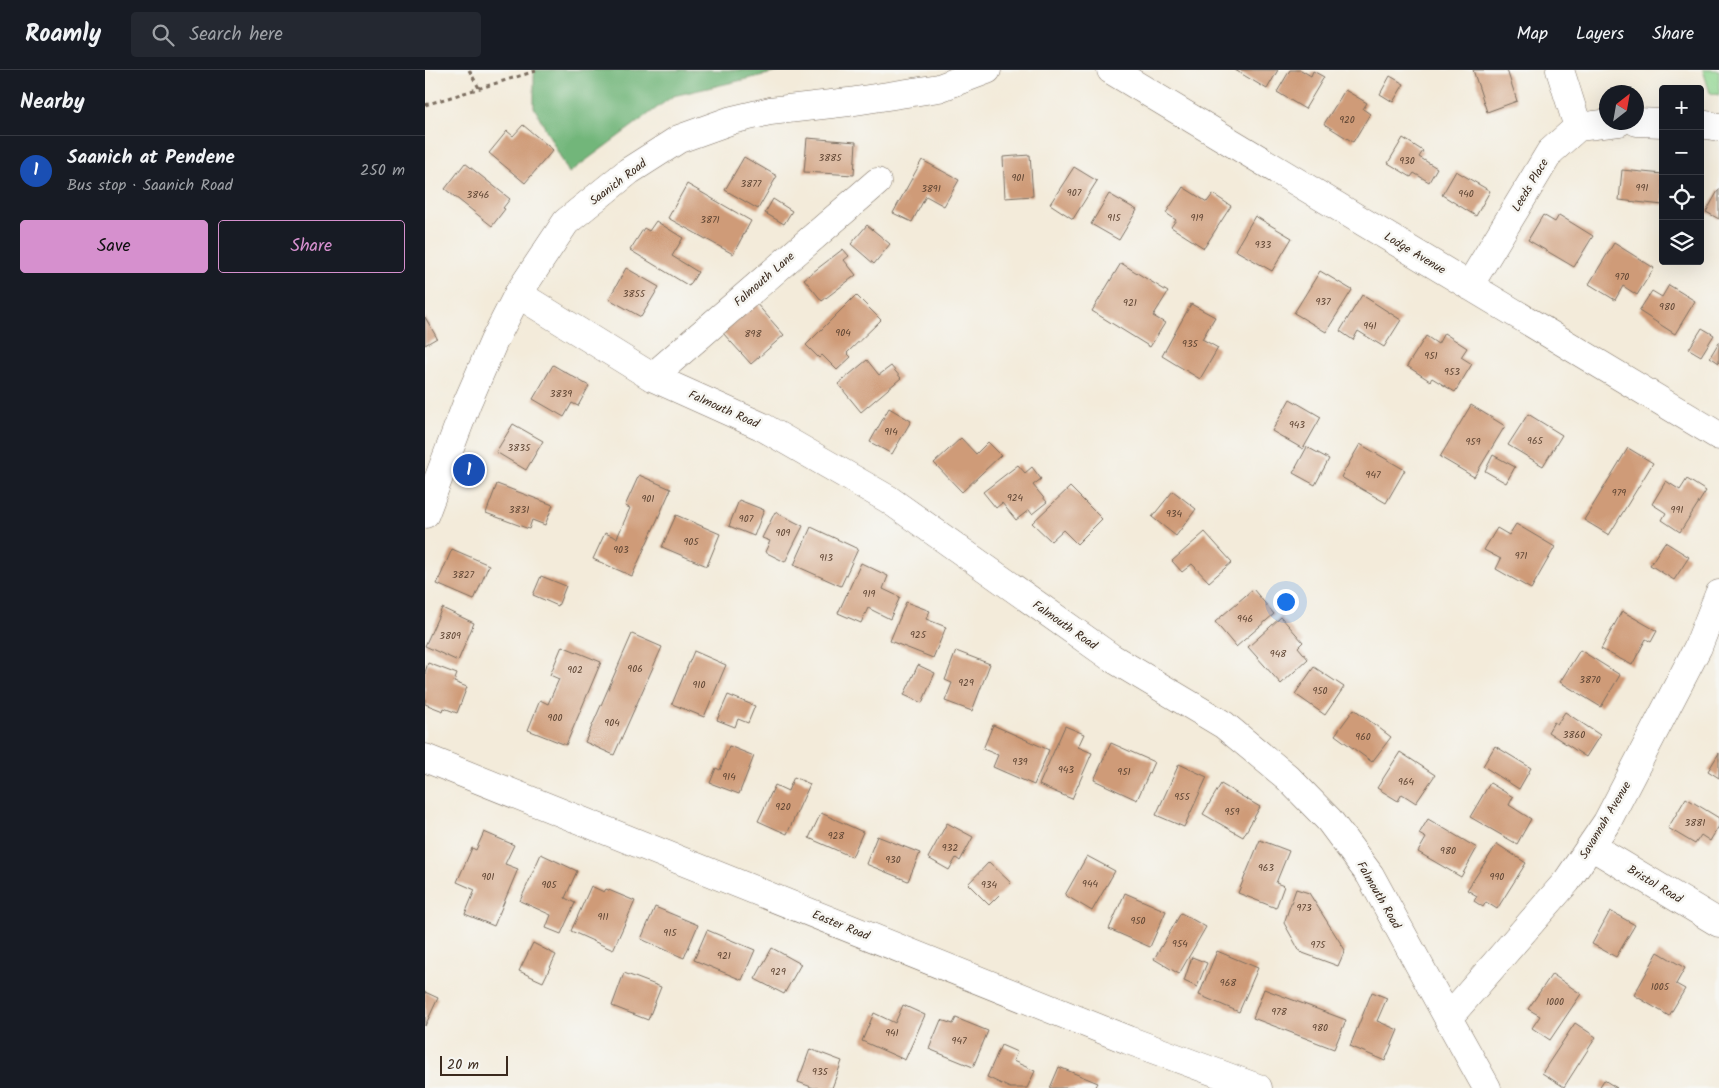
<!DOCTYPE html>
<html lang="en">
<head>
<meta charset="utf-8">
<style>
  :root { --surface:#171b24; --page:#242831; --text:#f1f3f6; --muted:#9ea1a6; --line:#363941; --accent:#d690ce }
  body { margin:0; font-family:Kalam,sans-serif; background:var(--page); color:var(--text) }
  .controls { position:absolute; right:15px; top:15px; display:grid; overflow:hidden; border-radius:5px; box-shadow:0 5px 20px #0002 }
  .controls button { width:45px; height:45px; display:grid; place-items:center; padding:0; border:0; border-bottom:1px solid var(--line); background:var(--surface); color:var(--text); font:25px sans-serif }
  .compass { position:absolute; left:1174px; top:15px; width:45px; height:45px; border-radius:50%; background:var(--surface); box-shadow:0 5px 20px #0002; rotate:31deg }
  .scale { position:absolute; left:15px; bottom:12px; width:68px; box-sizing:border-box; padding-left:5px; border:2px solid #3b2a1e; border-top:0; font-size:14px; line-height:18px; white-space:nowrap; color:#3b2a1e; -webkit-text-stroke:4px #f6f6f2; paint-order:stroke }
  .you { position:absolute; left:860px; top:531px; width:18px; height:18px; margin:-12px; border:4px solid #fff; border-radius:50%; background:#1a73e8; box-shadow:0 0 0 8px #1a73e833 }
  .badge { display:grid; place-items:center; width:32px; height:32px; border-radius:50%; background:var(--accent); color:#fff; font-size:16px; font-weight:700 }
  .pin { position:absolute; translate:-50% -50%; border:2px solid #fff; box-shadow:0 1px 5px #0006 }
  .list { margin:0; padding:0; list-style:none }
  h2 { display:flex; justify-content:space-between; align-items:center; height:65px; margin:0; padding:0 20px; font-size:21px }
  h2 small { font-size:16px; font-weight:400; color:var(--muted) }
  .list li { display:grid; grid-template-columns:32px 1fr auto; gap:15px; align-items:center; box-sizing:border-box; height:70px; padding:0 20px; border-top:1px solid var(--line) }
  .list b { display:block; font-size:19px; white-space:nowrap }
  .list p { margin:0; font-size:16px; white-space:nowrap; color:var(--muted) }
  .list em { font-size:16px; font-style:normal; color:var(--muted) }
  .actions { display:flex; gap:10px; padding:15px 20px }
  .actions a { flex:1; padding:11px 0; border:1px solid var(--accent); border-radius:5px; text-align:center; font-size:18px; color:var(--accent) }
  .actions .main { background:var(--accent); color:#111 }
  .icon { flex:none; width:28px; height:28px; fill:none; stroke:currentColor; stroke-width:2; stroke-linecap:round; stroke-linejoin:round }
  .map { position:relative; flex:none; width:1294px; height:1018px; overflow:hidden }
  header { display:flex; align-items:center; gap:30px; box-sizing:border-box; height:70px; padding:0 25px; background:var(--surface); border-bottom:1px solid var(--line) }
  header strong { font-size:24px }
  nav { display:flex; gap:28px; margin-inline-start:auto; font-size:18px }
  .search { width:350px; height:45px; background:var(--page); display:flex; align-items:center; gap:12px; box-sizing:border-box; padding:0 18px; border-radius:5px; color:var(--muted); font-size:19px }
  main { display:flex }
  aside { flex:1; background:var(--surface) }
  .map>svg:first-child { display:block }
</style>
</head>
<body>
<header>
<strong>Roamly</strong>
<div class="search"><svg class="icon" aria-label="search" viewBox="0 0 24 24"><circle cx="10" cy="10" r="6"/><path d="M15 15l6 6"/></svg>Search here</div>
<nav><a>Map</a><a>Layers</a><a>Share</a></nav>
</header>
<main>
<aside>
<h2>Nearby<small></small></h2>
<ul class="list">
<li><span class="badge" style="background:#1a4fb4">1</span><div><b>Saanich at Pendene</b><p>Bus stop · Saanich Road</p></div><em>250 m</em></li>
</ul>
<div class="actions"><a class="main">Save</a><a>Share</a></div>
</aside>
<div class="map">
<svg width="1294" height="1018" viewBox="0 0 1294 1018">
  <rect width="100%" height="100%" fill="#f6f6f2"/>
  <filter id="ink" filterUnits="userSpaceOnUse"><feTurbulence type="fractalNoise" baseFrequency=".02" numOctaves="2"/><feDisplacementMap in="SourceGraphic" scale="10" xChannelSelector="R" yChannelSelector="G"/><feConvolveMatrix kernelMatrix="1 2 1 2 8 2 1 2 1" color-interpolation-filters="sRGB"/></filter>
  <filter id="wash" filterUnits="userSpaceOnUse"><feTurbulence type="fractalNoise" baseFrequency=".0096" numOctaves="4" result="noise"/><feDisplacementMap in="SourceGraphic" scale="20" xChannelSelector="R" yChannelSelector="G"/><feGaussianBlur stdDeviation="1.12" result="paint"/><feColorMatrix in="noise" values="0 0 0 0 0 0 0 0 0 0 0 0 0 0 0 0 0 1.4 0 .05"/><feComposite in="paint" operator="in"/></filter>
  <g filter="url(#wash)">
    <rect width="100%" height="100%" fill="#f3ebda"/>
    <path fill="#8ed58f" stroke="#648056" d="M 1278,0 L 1294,0 L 1294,25 L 1285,23 Z"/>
    <path fill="#72b67a" stroke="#56704c" d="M 109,0 L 361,0 L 248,26 L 144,103 L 109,37 Z"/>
    <g id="blocks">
      <path fill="#cf9b78" d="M 810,0 L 853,0 L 842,19 Z
        M 865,0 L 876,0 L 886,6 L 888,1 L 899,7 L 880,39 L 852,22 Z
        M 1048,0 L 1082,0 L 1092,31 L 1062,42 Z
        M 965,6 L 979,14 L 968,32 L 955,24 Z
        M 920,20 L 942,33 L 938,39 L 945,44 L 928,72 L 899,54 Z
        M 98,55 L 128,80 L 100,113 L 64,83 L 82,61 L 88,66 Z
        M 382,68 L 431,72 L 429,105 L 379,102 Z
        M 978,68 L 998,81 L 994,87 L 1012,98 L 1004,112 L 989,103 L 986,107 L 963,93 Z
        M 605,85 L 608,126 L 580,128 L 578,87 Z
        M 319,87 L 352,106 L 333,139 L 300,120 Z
        M 497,90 L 534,110 L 519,136 L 501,126 L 487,152 L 468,143 Z
        M 40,93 L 85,129 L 78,138 L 80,139 L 67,156 L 20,119 Z
        M 649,97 L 672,111 L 648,149 L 625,134 Z
        M 1197,100 L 1238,104 L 1238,135 L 1194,130 Z
        M 1031,101 L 1065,121 L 1051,146 L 1017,125 Z
        M 262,114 L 326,151 L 308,184 L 243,148 Z
        M 758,117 L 782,132 L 788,124 L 806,136 L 779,178 L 746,157 L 751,150 L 741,143 Z
        M 1294,119 L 1294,149 L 1281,142 Z
        M 684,124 L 712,140 L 694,170 L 666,154 Z
        M 348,129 L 367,141 L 359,154 L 340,143 Z
        M 1118,145 L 1130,152 L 1134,145 L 1168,166 L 1149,197 L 1103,170 Z
        M 830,146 L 867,168 L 847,201 L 810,180 Z
        M 231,151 L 258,168 L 247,186 L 273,202 L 264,216 L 205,180 L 219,158 L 224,161 Z
        M 442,155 L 465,174 L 449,194 L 426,174 Z
        M 1189,173 L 1229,198 L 1212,225 L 1198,216 L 1190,230 L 1164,214 Z
        M 418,179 L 424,186 L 419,190 L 431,205 L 397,231 L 379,209 Z
        M 696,193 L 743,222 L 728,246 L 740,253 L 725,277 L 667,241 Z
        M 201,198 L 234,217 L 216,247 L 184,229 Z
        M 895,201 L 927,220 L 901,262 L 869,243 Z
        M 1244,215 L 1270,231 L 1250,264 L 1214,241 L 1227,221 L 1237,227 Z
        M 431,225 L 456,250 L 422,283 L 426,287 L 412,300 L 397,285 L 394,288 L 381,275 Z
        M 937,225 L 976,250 L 959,277 L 933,261 L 928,270 L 915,261 Z
        M 330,232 L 359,265 L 326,294 L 297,262 Z
        M 766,234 L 790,247 L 777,269 L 793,278 L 775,309 L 737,286 Z
        M 0,247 L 12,268 L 0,275 Z
        M 1277,258 L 1289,265 L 1276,286 L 1264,279 Z
        M 1019,263 L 1042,278 L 1036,287 L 1047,294 L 1030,322 L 1007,308 L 1005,311 L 982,296 L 1001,266 L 1013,274 Z
        M 1294,272 L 1294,293 L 1285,287 Z
        M 442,290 L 454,305 L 466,296 L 476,308 L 436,342 L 413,314 Z
        M 128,295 L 164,316 L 153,336 L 147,333 L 139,347 L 108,329 Z
        M 865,329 L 896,347 L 878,379 L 847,361 Z
        M 1046,335 L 1080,356 L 1049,407 L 1015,387 Z
        M 464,338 L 486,351 L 467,384 L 445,372 Z
        M 1103,344 L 1137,365 L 1118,396 L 1083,375 Z
        M 88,354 L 118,371 L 101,400 L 71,382 Z
        M 536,368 L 551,384 L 563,372 L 576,385 L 537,422 L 509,393 Z
        M 935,374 L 980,400 L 961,433 L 916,407 Z
        M 882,377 L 904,389 L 890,415 L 868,403 Z
        M 1203,378 L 1228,393 L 1184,465 L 1159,450 Z
        M 1068,385 L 1090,397 L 1081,413 L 1060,401 Z
        M 593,395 L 600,403 L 607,397 L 616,409 L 608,415 L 622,432 L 607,444 L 604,440 L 591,450 L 577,433 L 571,438 L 558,422 Z
        M 214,405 L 246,419 L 207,506 L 168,489 L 180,463 L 192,468 L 205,438 L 200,436 Z
        M 1262,409 L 1281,421 L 1255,462 L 1237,450 L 1241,443 L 1227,434 L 1241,411 L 1255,420 Z
        M 72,414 L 128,435 L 120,455 L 107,450 L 104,459 L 61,443 Z
        M 645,417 L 677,449 L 652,474 L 638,460 L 626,471 L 607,453 Z
        M 748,421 L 771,439 L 751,466 L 727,447 Z
        M 314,430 L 339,440 L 329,466 L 304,456 Z
        M 350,442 L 378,456 L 360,492 L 340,482 L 345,471 L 337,468 Z
        M 251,445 L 295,464 L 282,496 L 237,477 Z
        M 1091,454 L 1130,477 L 1106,519 L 1071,499 L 1076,489 L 1059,480 L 1072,458 L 1084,465 Z
        M 386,457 L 433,479 L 416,516 L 369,495 Z
        M 780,462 L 807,492 L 784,512 L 767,494 L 757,502 L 747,491 Z
        M 1240,472 L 1264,487 L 1249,510 L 1225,495 Z
        M 27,479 L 64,495 L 49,530 L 12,514 Z
        M 436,493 L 463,506 L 458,519 L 475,527 L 465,549 L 443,538 L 436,553 L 413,543 Z
        M 116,506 L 141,516 L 133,536 L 108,525 Z
        M 828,519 L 849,544 L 811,577 L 790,552 Z
        M 481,532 L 505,541 L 501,549 L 521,557 L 508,588 L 465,571 Z
        M 17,538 L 49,553 L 33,591 L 0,576 Z
        M 1197,541 L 1232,561 L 1226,572 L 1221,569 L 1207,595 L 1176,579 Z
        M 856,547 L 878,572 L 873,577 L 883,589 L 856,614 L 823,577 Z
        M 207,564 L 237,577 L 189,685 L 160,672 Z
        M 137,576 L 176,592 L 141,675 L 103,660 L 115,630 L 123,634 L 134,609 L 125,605 Z
        M 1155,580 L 1195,605 L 1176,637 L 1135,612 Z
        M 269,581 L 301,595 L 279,647 L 247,634 Z
        M 531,581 L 565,594 L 547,641 L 520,631 L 527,613 L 520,610 Z
        M 3,593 L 32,604 L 29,612 L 42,617 L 32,643 L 19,638 L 18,641 L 0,634 L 0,602 Z
        M 493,595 L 510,603 L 497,633 L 479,625 Z
        M 889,597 L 919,617 L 900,645 L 870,624 Z
        M 303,625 L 330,636 L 323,653 L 313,649 L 310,657 L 292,650 Z
        M 929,639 L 966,667 L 947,692 L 910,665 Z
        M 1140,642 L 1175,665 L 1161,687 L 1123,662 L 1129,652 L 1132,654 Z
        M 568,655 L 624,680 L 609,715 L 568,697 L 573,685 L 558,679 Z
        M 640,656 L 659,664 L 653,677 L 667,683 L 647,729 L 614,715 Z
        M 686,673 L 729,692 L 712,730 L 669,710 Z
        M 304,676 L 329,686 L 314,724 L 285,713 L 291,698 L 295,700 Z
        M 1070,676 L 1106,698 L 1094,719 L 1058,696 Z
        M 975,682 L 1010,705 L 991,733 L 977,724 L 973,731 L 952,718 Z
        M 1294,683 L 1294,708 L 1283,701 Z
        M 754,694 L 782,707 L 759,757 L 731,745 Z
        M 369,707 L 385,714 L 362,764 L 333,751 L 350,715 L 363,721 Z
        M 1065,713 L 1088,727 L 1084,735 L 1106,749 L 1092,774 L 1045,747 Z
        M 796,714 L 835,737 L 818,767 L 778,744 Z
        M 1261,728 L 1294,748 L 1294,756 L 1285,771 L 1276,765 L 1270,774 L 1243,758 Z
        M 396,743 L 438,762 L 427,787 L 384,768 Z
        M 1003,749 L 1052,778 L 1036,807 L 993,782 L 1001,768 L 994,764 Z
        M 522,753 L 548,767 L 535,791 L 531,788 L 524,800 L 503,788 Z
        M 59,762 L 89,775 L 80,794 L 93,799 L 69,856 L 40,844 L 50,820 L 32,812 L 47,778 L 51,780 Z
        M 452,766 L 495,783 L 483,811 L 441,794 Z
        M 835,770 L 864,781 L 851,813 L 859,816 L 851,838 L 813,823 Z
        M 1072,774 L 1101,793 L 1072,839 L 1061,832 L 1058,837 L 1049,831 L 1052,826 L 1042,820 Z
        M 116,784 L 152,801 L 140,828 L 150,833 L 136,864 L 121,858 L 126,845 L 95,831 Z
        M 662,786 L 690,801 L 667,841 L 640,825 Z
        M 564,792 L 586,813 L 564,835 L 543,814 Z
        M 166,816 L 179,822 L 181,819 L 210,831 L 188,880 L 146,861 Z
        M 871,819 L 884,823 L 920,880 L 913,896 L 875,882 L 859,853 Z
        M 700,823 L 741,841 L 725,877 L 684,859 Z
        M 230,837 L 273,855 L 259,888 L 216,869 Z
        M 1185,841 L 1210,855 L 1191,887 L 1167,874 Z
        M 756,843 L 781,857 L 754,904 L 729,889 Z
        M 282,860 L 330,880 L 317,910 L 269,890 Z
        M 108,873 L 131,885 L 118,912 L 94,901 Z
        M 347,878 L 376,894 L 359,924 L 330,909 Z
        M 792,881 L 833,898 L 814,942 L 774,925 Z
        M 1233,882 L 1260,898 L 1251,914 L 1260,919 L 1244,946 L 1209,925 Z
        M 767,887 L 782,893 L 772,917 L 759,911 Z
        M 199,903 L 236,917 L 223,950 L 187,936 Z
        M 1127,904 L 1156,924 L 1125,970 L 1107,958 L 1115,946 L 1103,939 Z
        M 839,919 L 921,950 L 909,979 L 828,948 Z
        M 0,922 L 13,928 L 0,956 Z
        M 947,922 L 962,928 L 952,951 L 973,960 L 960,991 L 925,976 Z
        M 478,935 L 500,945 L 480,990 L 437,971 L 449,943 L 470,953 Z
        M 531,948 L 563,961 L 548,997 L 504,979 L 516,950 L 528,954 Z
        M 1150,953 L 1171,967 L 1139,1017 L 1117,1003 Z
        M 576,975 L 592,982 L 588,991 L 610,1001 L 602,1018 L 585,1018 L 562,1007 Z
        M 385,979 L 417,991 L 407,1018 L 389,1018 L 373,1012 Z
        M 634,997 L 673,1013 L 670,1018 L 625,1018 Z
        M 1179,1010 L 1192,1018 L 1174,1018 Z"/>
    </g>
  </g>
  <g filter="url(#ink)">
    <use href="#blocks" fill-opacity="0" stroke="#7b6e60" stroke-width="1"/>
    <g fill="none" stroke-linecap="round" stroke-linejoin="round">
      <g stroke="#7b6e60" stroke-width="29">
        <path id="minor" d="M 686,0 L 1294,366
          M 1135,0 L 1153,57
          M 1212,52 L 1238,53
          M 1275,54 L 1294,57
          M 1044,216 L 1125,82 L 1153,57 L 1194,52
          M 93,224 L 227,307 L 336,356 L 463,429 L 687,588 L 799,655 L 862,707 L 904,750 L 945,805 L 1023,948 L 1062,1018
          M 227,307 L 452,112
          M 0,688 L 703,970 L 833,1018
          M 1166,776 L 1294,853
          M 1023,948 L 1142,811 L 1182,752 L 1273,577 L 1294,524"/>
      </g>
      <g stroke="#7b6e60" stroke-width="29">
        <path id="major" d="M 0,444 L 42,333 L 69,271 L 93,224 L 141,152 L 204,101 L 254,69 L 307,50 L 345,41 L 424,32 L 514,18 L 562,0"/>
      </g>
      <path stroke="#7b6e60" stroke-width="3" stroke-dasharray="4 4" stroke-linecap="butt" d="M 44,0 L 54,18
        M 0,35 L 114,0"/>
      <use href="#minor" stroke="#fff" stroke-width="28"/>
      <use href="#major" stroke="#fff" stroke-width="28"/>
    </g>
  </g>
  <g text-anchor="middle" stroke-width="5" stroke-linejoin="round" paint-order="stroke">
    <g font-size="10" fill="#604634">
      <text x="922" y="53">920</text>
      <text x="405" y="91">3885</text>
      <text x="982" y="94">930</text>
      <text x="593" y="111">901</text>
      <text x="326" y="117">3877</text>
      <text x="1217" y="121">991</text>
      <text x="506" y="122">3891</text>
      <text x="649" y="126">907</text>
      <text x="1041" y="127">940</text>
      <text x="53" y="128">3846</text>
      <text x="689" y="151">915</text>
      <text x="772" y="151">919</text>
      <text x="285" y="153">3871</text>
      <text x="838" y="178">933</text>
      <text x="1197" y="210">970</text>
      <text x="209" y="227">3855</text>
      <text x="898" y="235">937</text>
      <text x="705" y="236">921</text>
      <text x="1242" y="240">980</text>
      <text x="945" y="259">941</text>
      <text x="418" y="266">904</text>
      <text x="328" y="267">898</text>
      <text x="765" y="277">935</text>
      <text x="1006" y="289">951</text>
      <text x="1027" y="305">953</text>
      <text x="136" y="327">3839</text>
      <text x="872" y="358">943</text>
      <text x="466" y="365">914</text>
      <text x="1110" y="374">965</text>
      <text x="1048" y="375">959</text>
      <text x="94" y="381">3835</text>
      <text x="948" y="408">947</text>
      <text x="1194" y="426">979</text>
      <text x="590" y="431">924</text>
      <text x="223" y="432">901</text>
      <text x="94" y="443">3831</text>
      <text x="1252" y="443">991</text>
      <text x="749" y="447">934</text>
      <text x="321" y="452">907</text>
      <text x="358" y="466">909</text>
      <text x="266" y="475">905</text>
      <text x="196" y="483">903</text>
      <text x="1096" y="489">971</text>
      <text x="401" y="491">913</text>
      <text x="38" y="508">3827</text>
      <text x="444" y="527">919</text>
      <text x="820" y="552">946</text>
      <text x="493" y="568">925</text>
      <text x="25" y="569">3809</text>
      <text x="853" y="587">948</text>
      <text x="210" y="602">906</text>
      <text x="150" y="603">902</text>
      <text x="1165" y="613">3870</text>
      <text x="541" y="616">929</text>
      <text x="274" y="618">910</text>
      <text x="895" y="624">950</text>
      <text x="130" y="651">900</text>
      <text x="187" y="656">904</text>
      <text x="1149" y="668">3860</text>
      <text x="938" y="670">960</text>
      <text x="595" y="695">939</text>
      <text x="641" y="703">943</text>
      <text x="699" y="705">951</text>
      <text x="304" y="710">914</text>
      <text x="981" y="715">964</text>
      <text x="757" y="730">955</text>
      <text x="358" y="740">920</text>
      <text x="807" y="745">959</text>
      <text x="1270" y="756">3881</text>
      <text x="411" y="769">928</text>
      <text x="525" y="781">932</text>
      <text x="1023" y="784">980</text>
      <text x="468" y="793">930</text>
      <text x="841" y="801">963</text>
      <text x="63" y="810">901</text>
      <text x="1072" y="810">990</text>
      <text x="665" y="817">944</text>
      <text x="124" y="818">905</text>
      <text x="564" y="818">934</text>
      <text x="879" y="841">973</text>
      <text x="178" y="850">911</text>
      <text x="713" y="854">950</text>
      <text x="245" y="866">915</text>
      <text x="755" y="877">954</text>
      <text x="893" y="878">975</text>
      <text x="299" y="889">921</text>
      <text x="353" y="905">929</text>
      <text x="803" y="916">968</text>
      <text x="1235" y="920">1005</text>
      <text x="1130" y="935">1000</text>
      <text x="854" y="945">978</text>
      <text x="895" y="961">980</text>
      <text x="467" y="966">941</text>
      <text x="534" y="974">947</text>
      <text x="395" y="1005">935</text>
    </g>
    <g font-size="12" fill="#3b2a1e" stroke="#f6f6f2">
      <text transform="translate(193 112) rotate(-37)" y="4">Saanich Road</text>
      <text transform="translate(1105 115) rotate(-59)" y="4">Leeds Place</text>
      <text transform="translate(990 183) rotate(31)" y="4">Lodge Avenue</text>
      <text transform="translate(339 209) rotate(-41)" y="4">Falmouth Lane</text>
      <text transform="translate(299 339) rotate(24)" y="4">Falmouth Road</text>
      <text transform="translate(640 555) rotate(35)" y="4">Falmouth Road</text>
      <text transform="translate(1180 750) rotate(-59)" y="4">Savannah Avenue</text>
      <text transform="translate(1230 814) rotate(31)" y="4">Bristol Road</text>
      <text transform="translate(954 825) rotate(60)" y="4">Falmouth Road</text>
      <text transform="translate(416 855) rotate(22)" y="4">Easter Road</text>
    </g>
  </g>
</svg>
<div class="controls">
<button>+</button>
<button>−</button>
<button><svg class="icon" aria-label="locate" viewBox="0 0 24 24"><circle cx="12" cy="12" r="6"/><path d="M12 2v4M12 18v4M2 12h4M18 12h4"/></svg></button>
<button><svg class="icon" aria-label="layers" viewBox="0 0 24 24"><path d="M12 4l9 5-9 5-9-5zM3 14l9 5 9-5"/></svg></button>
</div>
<svg class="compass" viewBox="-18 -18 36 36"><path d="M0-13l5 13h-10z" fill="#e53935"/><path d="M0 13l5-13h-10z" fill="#9ea1a6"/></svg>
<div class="scale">20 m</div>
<div class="you"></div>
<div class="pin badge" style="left:44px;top:400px;background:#1a4fb4">1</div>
</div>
</main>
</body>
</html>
